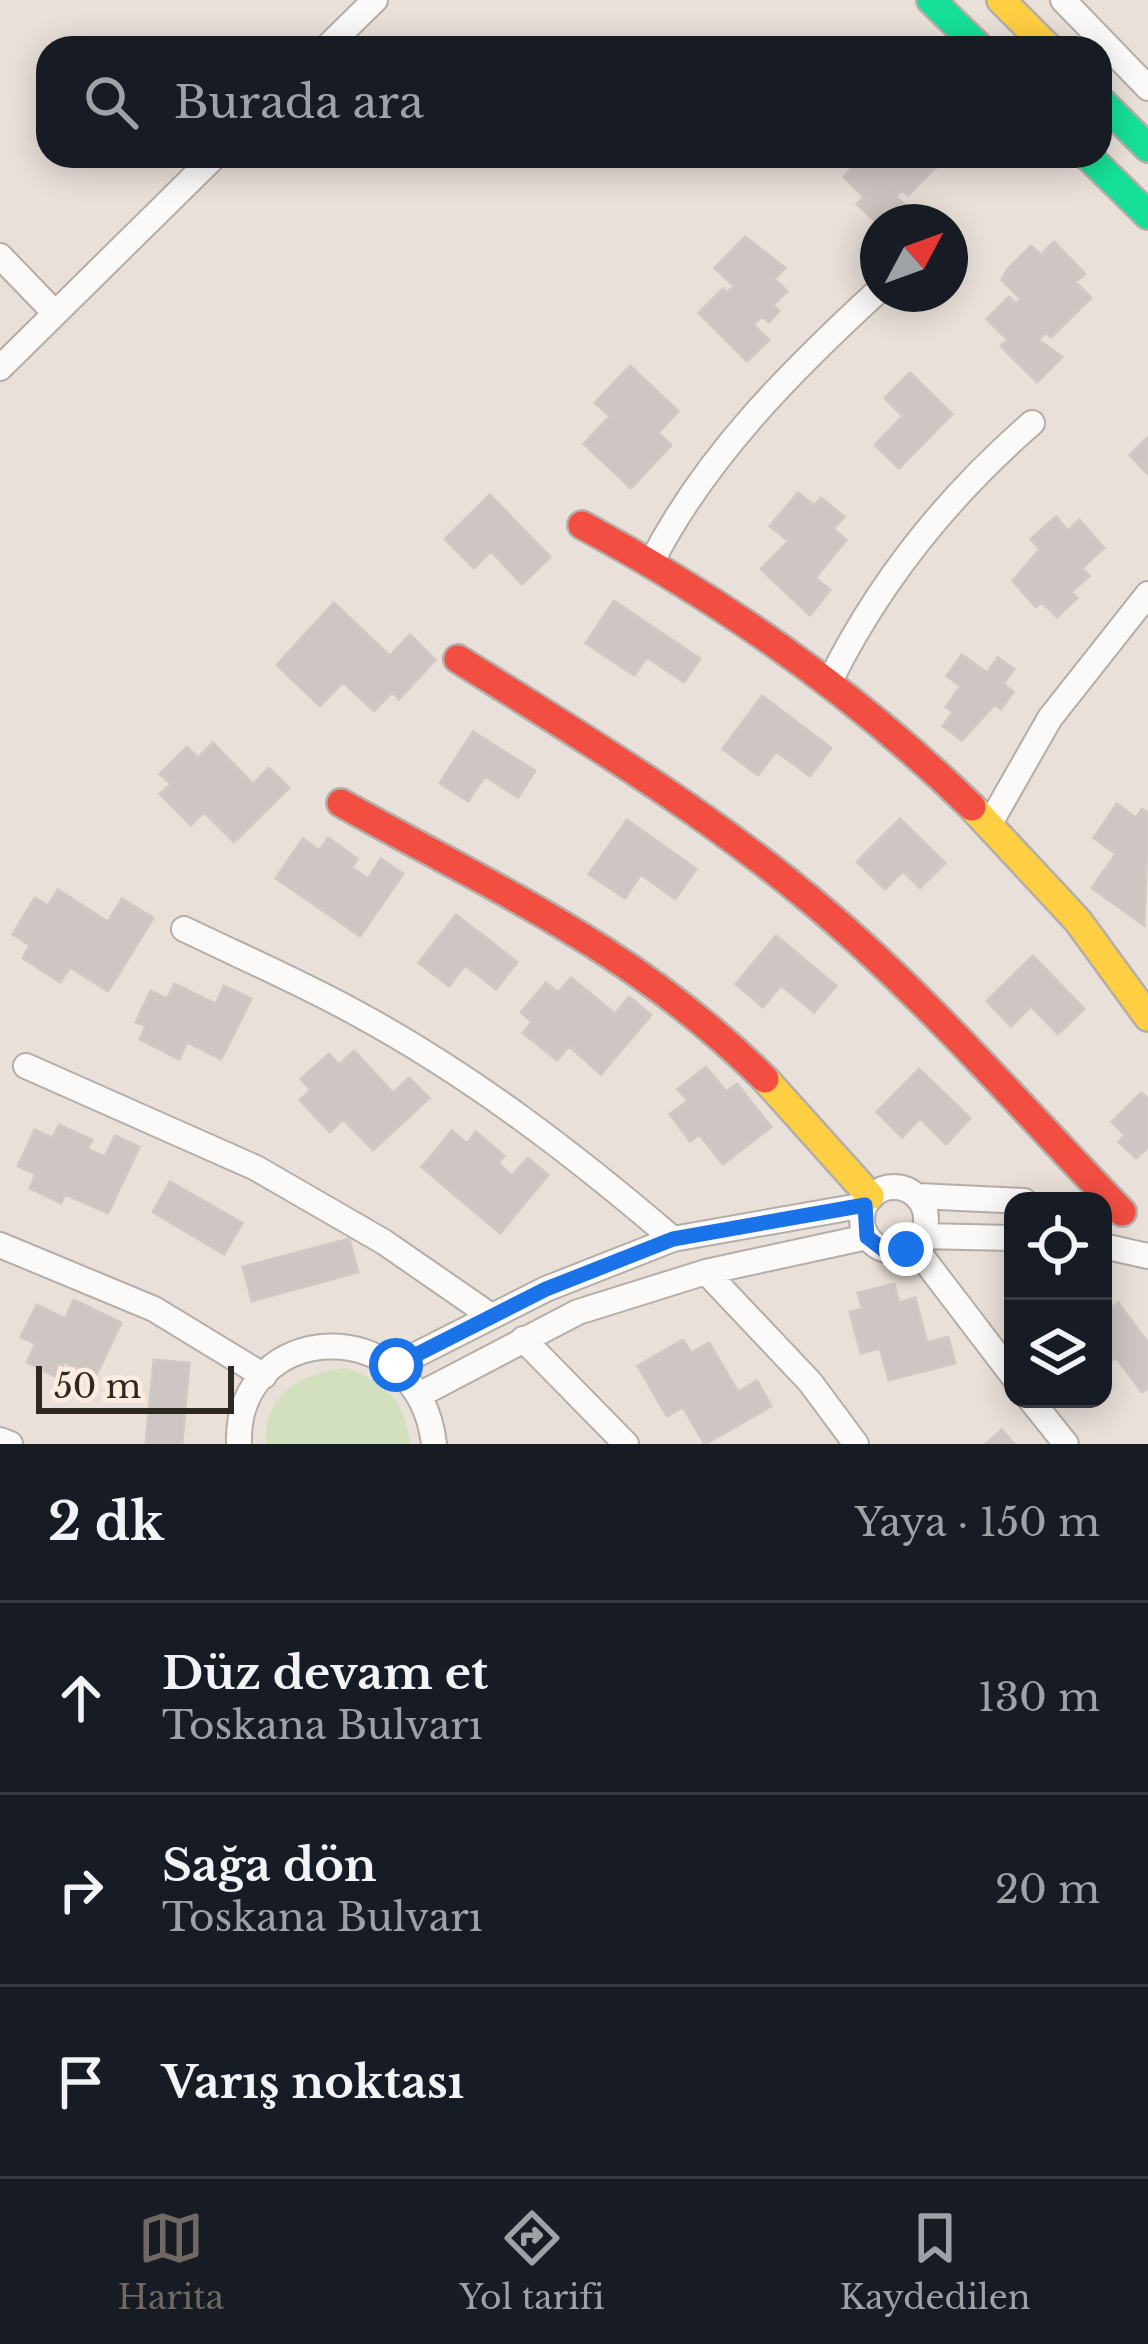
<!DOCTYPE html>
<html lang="tr">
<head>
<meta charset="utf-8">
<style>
  :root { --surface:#171b24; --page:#20242c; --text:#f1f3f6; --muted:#9ea1a6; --line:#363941; --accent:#6f6863 }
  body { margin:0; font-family:"Libre Baskerville",serif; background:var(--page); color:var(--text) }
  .controls { position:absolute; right:36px; bottom:36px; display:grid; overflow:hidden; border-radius:24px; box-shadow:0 6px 30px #0003 }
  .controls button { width:108px; height:108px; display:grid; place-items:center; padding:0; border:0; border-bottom:3px solid var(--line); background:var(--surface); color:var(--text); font:60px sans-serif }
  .compass { position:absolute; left:860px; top:204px; width:108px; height:108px; border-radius:50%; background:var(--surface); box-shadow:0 6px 30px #0003; rotate:49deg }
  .scale { position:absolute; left:36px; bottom:30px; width:198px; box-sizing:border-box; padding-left:12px; border:6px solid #2e2823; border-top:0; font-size:33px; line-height:42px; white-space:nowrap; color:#2e2823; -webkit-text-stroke:9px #fdecdf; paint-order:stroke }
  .stop { position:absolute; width:36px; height:36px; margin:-27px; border:9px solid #1a73e8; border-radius:50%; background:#fff }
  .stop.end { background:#1a73e8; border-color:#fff; box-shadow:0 3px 12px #0008 }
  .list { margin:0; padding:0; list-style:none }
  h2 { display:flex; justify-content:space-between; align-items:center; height:156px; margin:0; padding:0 48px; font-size:51px }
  h2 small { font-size:39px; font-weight:400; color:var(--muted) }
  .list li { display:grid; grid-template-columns:78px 1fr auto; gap:36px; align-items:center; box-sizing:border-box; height:192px; padding:0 48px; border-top:3px solid var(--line) }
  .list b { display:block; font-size:45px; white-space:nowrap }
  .list p { margin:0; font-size:39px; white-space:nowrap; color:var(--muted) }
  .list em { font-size:39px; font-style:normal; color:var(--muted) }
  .icon { flex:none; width:66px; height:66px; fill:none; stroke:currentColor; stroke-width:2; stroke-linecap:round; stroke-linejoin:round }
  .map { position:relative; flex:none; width:1148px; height:1444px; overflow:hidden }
  .search { position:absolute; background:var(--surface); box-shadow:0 6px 30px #0003; left:36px; right:36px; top:36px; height:132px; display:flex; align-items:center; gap:30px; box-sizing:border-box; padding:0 42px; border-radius:36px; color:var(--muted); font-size:45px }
  .sheet { height:732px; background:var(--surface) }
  nav { display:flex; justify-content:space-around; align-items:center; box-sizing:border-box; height:168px; border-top:3px solid var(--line); background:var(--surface); font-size:33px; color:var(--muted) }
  nav a { display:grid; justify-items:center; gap:6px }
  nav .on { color:var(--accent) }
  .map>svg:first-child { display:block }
</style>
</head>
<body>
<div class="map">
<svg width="1148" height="1444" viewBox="0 0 1148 1444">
  <rect width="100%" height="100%" fill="#e9e0d9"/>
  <path fill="#d2e0be" d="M 345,1368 C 384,1379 406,1403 410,1444 L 266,1444 C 263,1393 301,1374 345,1368 Z"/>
  <path fill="#cec6c2" stroke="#d0c8c4" stroke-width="3" d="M 864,156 L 873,162 L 877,156 L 947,156 L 908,195 L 902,190 L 895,197 L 919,215 L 912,222 L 878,224 L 857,204 L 864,197 L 844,177 Z
    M 745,237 L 785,268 L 774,279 L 787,291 L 773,305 L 779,311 L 769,322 L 762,316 L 753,325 L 769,340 L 747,361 L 699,313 L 723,289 L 727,293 L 734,286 L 715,268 Z
    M 1054,242 L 1085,274 L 1075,282 L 1091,298 L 1051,337 L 1046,332 L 1038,340 L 1062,357 L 1037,382 L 1001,346 L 1008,340 L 987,319 L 1009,297 L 1016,304 L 1021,299 L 1002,280 L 1007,270 L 1031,246 L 1041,255 Z
    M 630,366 L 678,411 L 658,433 L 671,445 L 631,488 L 584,444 L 610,416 L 595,403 Z
    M 910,373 L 952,414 L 899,468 L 875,445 L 903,416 L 885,398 Z
    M 1148,437 L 1148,474 L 1130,455 Z
    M 798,493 L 814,506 L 821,498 L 844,517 L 833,529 L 846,540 L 815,578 L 830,590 L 810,615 L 761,569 L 789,541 L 770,526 Z
    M 490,495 L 550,557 L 522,584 L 491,551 L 474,568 L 445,539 Z
    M 1056,517 L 1068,531 L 1079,520 L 1104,548 L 1082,568 L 1089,576 L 1071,592 L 1077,598 L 1057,617 L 1042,602 L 1036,607 L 1013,581 L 1040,549 L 1031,539 Z
    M 614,601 L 700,659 L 684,682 L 647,657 L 634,675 L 586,643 Z
    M 334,603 L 390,656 L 410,635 L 435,660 L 399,699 L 392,692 L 374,711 L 343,682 L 320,706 L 277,665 Z
    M 962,655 L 987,673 L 998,658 L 1014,669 L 1003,684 L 1013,692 L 1001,709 L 995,704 L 962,740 L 943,726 L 953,712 L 946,707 L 961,686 L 947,676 Z
    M 762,696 L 831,748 L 810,776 L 776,751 L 758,775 L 723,749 Z
    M 473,732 L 535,771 L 518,797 L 485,776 L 468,801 L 440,783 Z
    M 213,743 L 253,784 L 269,768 L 289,788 L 234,842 L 204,812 L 191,825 L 160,794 L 171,784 L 160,774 L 187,747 L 198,758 Z
    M 1117,804 L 1136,818 L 1142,809 L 1148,813 L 1144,925 L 1092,888 L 1116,854 L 1094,838 Z
    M 900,819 L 945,863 L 920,888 L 903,871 L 885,889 L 857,862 Z
    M 627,820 L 696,869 L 675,899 L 641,874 L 625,898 L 589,874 Z
    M 328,838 L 357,859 L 352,868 L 368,879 L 381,859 L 403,874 L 360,936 L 276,878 L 303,839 L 319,851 Z
    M 58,890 L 108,922 L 122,899 L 153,918 L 108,991 L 70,967 L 60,982 L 23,958 L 30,945 L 13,934 L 35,898 L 48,906 Z
    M 456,915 L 517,962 L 496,989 L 465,965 L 449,986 L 419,963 Z
    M 776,936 L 836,986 L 814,1012 L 781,985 L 763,1007 L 736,984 Z
    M 1033,956 L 1084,1009 L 1058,1034 L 1031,1006 L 1011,1026 L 987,1001 Z
    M 571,978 L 615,1014 L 629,997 L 651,1015 L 601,1074 L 569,1046 L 557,1060 L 523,1033 L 532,1022 L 521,1012 L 546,983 L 558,993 Z
    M 175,984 L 216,1004 L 224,986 L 251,999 L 221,1059 L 187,1042 L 179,1059 L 140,1039 L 146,1026 L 136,1022 L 151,991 L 167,999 Z
    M 354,1051 L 393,1093 L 409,1078 L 429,1098 L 373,1150 L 343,1119 L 330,1132 L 300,1100 L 311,1090 L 301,1079 L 329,1054 L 339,1065 Z
    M 706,1067 L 726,1092 L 737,1084 L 771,1127 L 723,1164 L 699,1134 L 690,1141 L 670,1114 L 688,1101 L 678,1089 Z
    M 919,1069 L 970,1118 L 946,1144 L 920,1118 L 902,1137 L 877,1112 Z
    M 1141,1093 L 1148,1099 L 1148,1147 L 1136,1158 L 1119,1142 L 1125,1135 L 1112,1122 Z
    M 59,1125 L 92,1140 L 87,1149 L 105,1157 L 115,1136 L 139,1147 L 108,1213 L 65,1194 L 61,1203 L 30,1188 L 36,1174 L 18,1166 L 35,1130 L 53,1138 Z
    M 452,1131 L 467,1144 L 476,1132 L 504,1156 L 498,1163 L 512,1176 L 528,1158 L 548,1175 L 500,1233 L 422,1167 Z
    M 170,1182 L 242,1223 L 224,1254 L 153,1212 Z
    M 349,1239 L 358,1272 L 252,1301 L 243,1267 Z
    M 894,1284 L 899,1303 L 915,1298 L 927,1343 L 948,1337 L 955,1363 L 889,1380 L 880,1348 L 861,1353 L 850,1312 L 863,1309 L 858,1293 Z
    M 74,1300 L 121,1323 L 95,1377 L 64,1362 L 57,1377 L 27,1362 L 36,1344 L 21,1337 L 37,1305 L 65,1319 Z
    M 1118,1303 L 1148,1343 L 1148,1388 L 1142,1392 L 1116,1357 L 1103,1367 L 1103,1314 Z
    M 683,1340 L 691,1353 L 709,1343 L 738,1392 L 757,1381 L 771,1406 L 705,1444 L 683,1407 L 667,1416 L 638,1366 Z
    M 154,1360 L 189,1363 L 182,1444 L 146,1444 Z
    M 1002,1430 L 1014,1444 L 986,1444 Z"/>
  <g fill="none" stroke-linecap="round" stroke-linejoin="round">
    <g stroke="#b4ada8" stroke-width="28">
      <path id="street" d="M 1063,0 L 1148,88
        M 326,48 L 375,0
        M 0,256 L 54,312
        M 0,368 L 215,156
        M 651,563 C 705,457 791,371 878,291
        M 829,683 C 879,581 947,497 1032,423
        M 989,825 L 1050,718 L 1148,594
        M 184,929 C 242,957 302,983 358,1014 C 472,1076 575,1155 673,1239
        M 26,1066 L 256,1168 L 384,1242 L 491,1316
        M862 1219a32 32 0 1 1 64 0a32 32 0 1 1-64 0Z
        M 918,1196 L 1024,1201
        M 921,1236 L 1013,1238
        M 0,1245 L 154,1309 L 264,1376
        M 913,1245 L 1013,1376
        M 1103,1246 L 1148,1256
        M 706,1272 L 810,1382 L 856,1444
        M 523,1339 L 626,1444
        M 396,1365 L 546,1289 L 673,1239 L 865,1205
        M 421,1394 L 578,1312 L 706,1272 L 867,1237
        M 1030,1399 L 1066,1444
        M 0,1440 L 10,1444
        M 239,1444 C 235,1319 418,1309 434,1444"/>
    </g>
    <g stroke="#b4ada8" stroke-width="32">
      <path id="fast" d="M 931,0 L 980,48
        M 1100,100 L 1148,148
        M 1088,156 L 1148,215"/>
    </g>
    <g stroke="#b4ada8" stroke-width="32">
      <path id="slow" d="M 1001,0 L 1049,48
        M 972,807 L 1078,921 L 1148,1017
        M 765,1079 L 870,1196"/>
    </g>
    <g stroke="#b4ada8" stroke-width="32">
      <path id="jam" d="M 582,525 C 725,602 855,693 972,807
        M 458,659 C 584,738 713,816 826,913 C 933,1004 1025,1112 1122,1212
        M 341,803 C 497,890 635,950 765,1079"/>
    </g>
    <use href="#street" stroke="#fcfaf9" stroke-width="24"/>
    <use href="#fast" stroke="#16e098" stroke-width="27"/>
    <use href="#slow" stroke="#ffcf43" stroke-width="27"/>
    <use href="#jam" stroke="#f24e42" stroke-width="27"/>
  </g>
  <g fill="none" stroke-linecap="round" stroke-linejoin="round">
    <path stroke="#1a73e8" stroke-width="15" d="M 396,1365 L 546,1289 L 673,1239 L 865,1205 L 867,1237 L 884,1250 L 906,1249"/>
  </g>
</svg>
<div class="controls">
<button><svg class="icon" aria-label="locate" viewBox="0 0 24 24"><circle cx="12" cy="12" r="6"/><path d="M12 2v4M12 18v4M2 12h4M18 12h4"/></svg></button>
<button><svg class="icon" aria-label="layers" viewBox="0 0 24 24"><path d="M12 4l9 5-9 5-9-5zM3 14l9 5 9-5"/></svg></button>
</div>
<svg class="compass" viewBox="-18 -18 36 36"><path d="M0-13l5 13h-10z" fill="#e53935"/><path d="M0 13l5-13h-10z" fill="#9ea1a6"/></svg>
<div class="scale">50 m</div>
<div class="stop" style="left:396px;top:1365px"></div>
<div class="stop end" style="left:906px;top:1249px"></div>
<div class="search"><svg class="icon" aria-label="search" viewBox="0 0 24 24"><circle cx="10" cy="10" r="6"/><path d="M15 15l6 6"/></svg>Burada ara</div>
</div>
<section class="sheet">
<h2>2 dk<small>Yaya · 150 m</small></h2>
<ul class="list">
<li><svg class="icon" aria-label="ahead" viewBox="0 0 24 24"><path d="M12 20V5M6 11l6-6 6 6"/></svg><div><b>Düz devam et</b><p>Toskana Bulvarı</p></div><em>130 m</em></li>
<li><svg class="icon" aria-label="right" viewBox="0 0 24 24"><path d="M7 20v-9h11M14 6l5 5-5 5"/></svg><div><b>Sağa dön</b><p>Toskana Bulvarı</p></div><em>20 m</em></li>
<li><svg class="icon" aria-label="arrive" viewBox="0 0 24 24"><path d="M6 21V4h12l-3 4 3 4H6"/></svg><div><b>Varış noktası</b></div></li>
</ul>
</section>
<nav>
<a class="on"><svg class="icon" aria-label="map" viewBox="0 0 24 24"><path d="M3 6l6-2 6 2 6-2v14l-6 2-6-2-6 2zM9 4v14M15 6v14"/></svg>Harita</a>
<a><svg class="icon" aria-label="directions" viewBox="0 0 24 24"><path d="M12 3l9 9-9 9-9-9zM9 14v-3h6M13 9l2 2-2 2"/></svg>Yol tarifi</a>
<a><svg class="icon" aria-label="saved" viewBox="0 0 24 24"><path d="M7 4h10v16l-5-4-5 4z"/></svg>Kaydedilen</a>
</nav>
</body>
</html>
